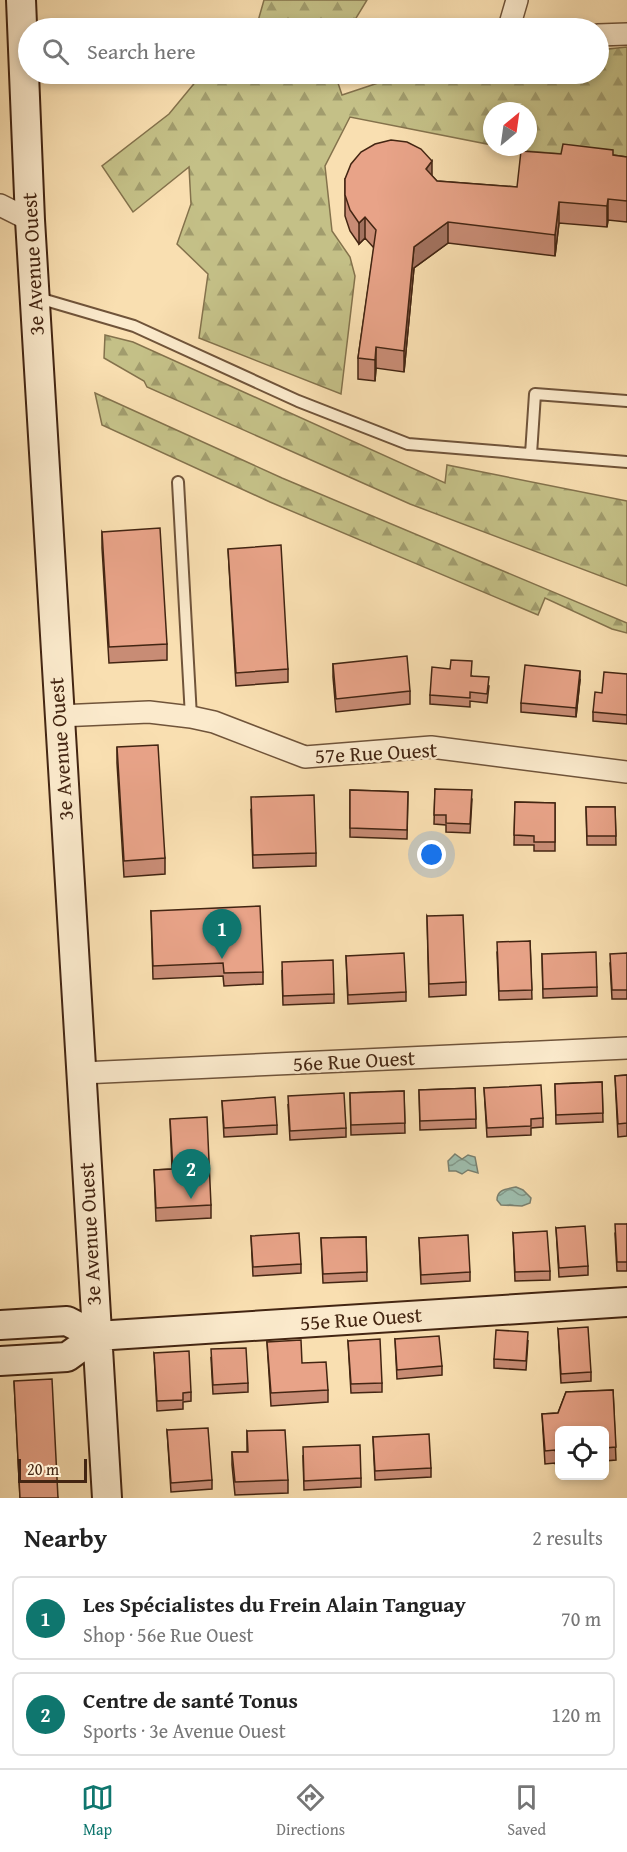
<!DOCTYPE html>
<html lang="en">
<head>
<meta charset="utf-8">
<style>
  :root { --surface:#fff; --page:#f2f2f2; --text:#222; --muted:#767676; --line:#e0e0e0; --accent:#0f766e }
  body { margin:0; font-family:"Gentium Book Plus",serif; background:var(--page); color:var(--text) }
  .controls { position:absolute; right:18px; bottom:18px; display:grid; overflow:hidden; border-radius:9px; box-shadow:0 3px 9px #0003 }
  .controls button { width:54px; height:54px; display:grid; place-items:center; padding:0; border:0; border-bottom:2px solid var(--line); background:var(--surface); color:var(--text); font:30px sans-serif }
  .compass { position:absolute; left:483px; top:102px; width:54px; height:54px; border-radius:50%; background:var(--surface); box-shadow:0 3px 9px #0003; rotate:29deg }
  .scale { position:absolute; left:18px; bottom:15px; width:69px; box-sizing:border-box; padding-left:6px; border:3px solid #432512; border-top:0; font-size:16px; line-height:21px; white-space:nowrap; color:#432512; -webkit-text-stroke:4px #fbeacc; paint-order:stroke }
  .you { position:absolute; left:432px; top:855px; width:21px; height:21px; margin:-15px; border:4px solid #fff; border-radius:50%; background:#1a73e8; box-shadow:0 0 0 9px #1a73e833 }
  .badge { display:grid; place-items:center; width:39px; height:39px; border-radius:50%; background:var(--accent); color:#fff; font-size:20px; font-weight:700 }
  .pin { position:absolute; translate:-50% -50px; filter:drop-shadow(0 2px 3px #0008) }
  .pin::after { content:''; position:absolute; top:32px; width:21px; height:18px; background:inherit; clip-path:polygon(0 0,100% 0,50% 100%) }
  .list { margin:0; padding:0; list-style:none }
  h2 { display:flex; justify-content:space-between; align-items:center; height:78px; margin:0; padding:0 24px; font-size:26px }
  h2 small { font-size:20px; font-weight:400; color:var(--muted) }
  .list li { display:grid; grid-template-columns:39px 1fr auto; gap:18px; align-items:center; box-sizing:border-box; height:84px; margin:0 12px 12px; padding:0 12px; border:2px solid var(--line); border-radius:9px }
  .list b { display:block; font-size:22px; white-space:nowrap }
  .list p { margin:0; font-size:20px; white-space:nowrap; color:var(--muted) }
  .list em { font-size:20px; font-style:normal; color:var(--muted) }
  .icon { flex:none; width:33px; height:33px; fill:none; stroke:currentColor; stroke-width:2; stroke-linecap:round; stroke-linejoin:round }
  .map { position:relative; flex:none; width:627px; height:1498px; overflow:hidden }
  .search { position:absolute; background:var(--surface); box-shadow:0 3px 9px #0003; left:18px; right:18px; top:18px; height:66px; display:flex; align-items:center; gap:15px; box-sizing:border-box; padding:0 21px; border-radius:33px; color:var(--muted); font-size:22px }
  .sheet { height:270px; background:var(--surface) }
  nav { display:flex; justify-content:space-around; align-items:center; box-sizing:border-box; height:84px; border-top:2px solid var(--line); background:var(--surface); font-size:16px; color:var(--muted) }
  nav a { display:grid; justify-items:center; gap:3px }
  nav .on { color:var(--accent) }
  .map>svg:first-child { display:block }
</style>
</head>
<body>
<div class="map">
<svg width="627" height="1498" viewBox="0 0 627 1498">
  <defs>
    <pattern id="forest-firs" width="22" height="20" patternUnits="userSpaceOnUse" patternTransform="scale(1.5)"><rect width="22" height="20" fill="#c4c087"/><path d="M5 1l3.5 6h-7zM16 11l3.5 6h-7z" fill="#a19c6d"/></pattern>
    <pattern id="water-waves" width="16" height="10" patternUnits="userSpaceOnUse" patternTransform="scale(1.5)"><rect width="16" height="10" fill="#9ebdad"/><path d="M0 5q4-4 8 0t8 0" fill="none" stroke="#82998b"/></pattern>
  </defs>
  <rect width="100%" height="100%" fill="#f9dfb1"/>
  <filter id="stains"><feTurbulence type="fractalNoise" baseFrequency=".00333" numOctaves="4"/><feColorMatrix values="0 0 0 0 .2 0 0 0 0 .09 0 0 0 0 .02 0 0 0 .5 -.17"/></filter>
  <radialGradient id="worn" r=".72"><stop offset=".6" stop-color="#630" stop-opacity="0"/><stop offset="1" stop-color="#630" stop-opacity=".3"/></radialGradient>
  <path fill="url(#forest-firs)" stroke="#84724c" stroke-width="1.5" d="M 264,0 L 367,0 L 350,28 L 256,28 Z
    M 627,47 L 627,159 L 526,151 L 504,147 L 528,147 L 528,111 L 492,111 L 492,145 L 350,117 L 325,166 L 332,231 L 350,257 L 355,276 L 341,394 L 199,338 L 208,274 L 177,244 L 191,204 L 189,167 L 133,212 L 102,166 L 169,114 L 202,74 L 335,74 L 342,95 L 405,74 L 598,74 L 599,50 Z
    M 105,335 L 133,342 L 445,483 L 447,465 L 627,501 L 627,586 L 410,504 L 147,387 L 144,381 L 104,358 Z
    M 95,393 L 282,478 L 627,623 L 627,633 L 612,629 L 545,598 L 538,615 L 270,502 L 102,425 Z"/>
  <path fill="url(#water-waves)" stroke="#7a806f" stroke-width="1.5" d="M 455,1154 L 462,1159 L 468,1155 L 475,1157 L 478,1173 L 468,1170 L 462,1174 L 456,1171 L 449,1171 L 448,1161 Z
    M 516,1187 L 523,1190 L 531,1198 L 530,1203 L 522,1206 L 501,1205 L 497,1200 C 497,1189 507,1189 516,1187 Z"/>
  <g fill="none" stroke-linecap="round" stroke-linejoin="round">
    <g stroke="#70543a" stroke-width="14">
      <path id="lane" d="M 35,297 L 134,326 L 298,401 L 408,444 L 627,462
        M 531,454 L 535,394 L 627,401
        M 178,482 L 191,717"/>
    </g>
    <g stroke="#70543a" stroke-width="24">
      <path id="street" d="M 516,28 L 510,24 L 517,0
        M 598,35 L 627,34
        M 0,205 L 30,220
        M 59,716 L 149,712 L 191,717 L 214,722 L 305,757 L 431,747 L 627,772
        M 82,1073 L 627,1048"/>
    </g>
    <g stroke="#432512" stroke-width="32">
      <path id="secondary" d="M 21,0 L 30,220 L 107,1498
        M 0,1325 L 67,1321 L 96,1336 L 627,1302
        M 0,1361 L 67,1357 L 96,1336"/>
    </g>
    <use href="#lane" stroke="#fbeacc" stroke-width="10"/>
    <use href="#street" stroke="#fbeacc" stroke-width="21"/>
    <use href="#secondary" stroke="#fbeacc" stroke-width="28"/>
  </g>
  <path fill="#c88c75" stroke="#432512" stroke-width="1.5" d="M 561,154 L 613,155 L 627,157 L 627,222 L 608,220 L 607,227 L 559,223 L 555,256 L 448,243 L 414,268 L 404,372 L 376,368 L 375,381 L 358,379 L 358,358 L 374,248 L 365,238 L 359,244 L 350,231 L 345,216 L 345,179 L 432,176 L 437,181 L 517,187 Z
    M 102,532 L 167,644 L 167,660 L 109,663 L 102,548 Z
    M 228,549 L 288,669 L 288,682 L 236,686 Z
    M 333,664 L 410,691 L 410,704 L 336,712 L 333,677 Z
    M 627,674 L 627,724 L 593,721 L 593,712 L 602,693 Z
    M 472,676 L 489,686 L 487,703 L 470,701 L 470,707 L 430,704 L 430,695 Z
    M 580,680 L 576,717 L 521,712 L 521,703 Z
    M 117,747 L 165,858 L 165,874 L 124,877 L 117,763 Z
    M 435,789 L 472,799 L 470,833 L 446,832 L 446,825 L 434,824 Z
    M 350,790 L 408,792 L 407,839 L 350,837 Z
    M 515,802 L 555,803 L 555,851 L 534,851 L 534,845 L 514,845 Z
    M 586,807 L 615,807 L 616,845 L 587,845 Z
    M 251,810 L 316,853 L 316,866 L 253,868 Z
    M 151,911 L 263,972 L 263,984 L 224,986 L 223,976 L 153,979 Z
    M 427,916 L 466,982 L 466,995 L 429,997 Z
    M 530,941 L 532,999 L 499,1000 L 497,952 Z
    M 627,953 L 627,999 L 612,999 L 610,963 Z
    M 542,954 L 597,987 L 597,996 L 543,998 Z
    M 346,956 L 406,992 L 406,1001 L 348,1004 Z
    M 282,971 L 334,994 L 334,1003 L 283,1005 Z
    M 627,1075 L 627,1136 L 618,1137 L 615,1076 Z
    M 602,1082 L 603,1122 L 556,1124 L 555,1084 Z
    M 475,1088 L 476,1128 L 420,1130 L 419,1090 Z
    M 484,1088 L 543,1118 L 543,1127 L 531,1128 L 531,1135 L 487,1137 Z
    M 404,1091 L 405,1133 L 351,1135 L 350,1093 Z
    M 222,1101 L 277,1125 L 277,1134 L 224,1137 Z
    M 288,1105 L 346,1128 L 346,1137 L 290,1140 Z
    M 170,1119 L 211,1205 L 211,1218 L 156,1221 L 154,1170 L 172,1169 Z
    M 627,1224 L 627,1271 L 617,1271 L 615,1233 Z
    M 556,1228 L 588,1266 L 588,1275 L 559,1277 Z
    M 513,1233 L 550,1271 L 550,1280 L 515,1281 Z
    M 251,1236 L 301,1264 L 301,1273 L 253,1276 Z
    M 366,1237 L 367,1281 L 323,1283 L 321,1238 Z
    M 419,1238 L 470,1272 L 470,1281 L 421,1284 Z
    M 558,1329 L 591,1372 L 591,1381 L 561,1383 Z
    M 395,1339 L 442,1366 L 442,1375 L 397,1379 Z
    M 348,1341 L 382,1383 L 382,1392 L 351,1393 Z
    M 528,1341 L 526,1370 L 494,1368 L 494,1359 Z
    M 267,1342 L 302,1363 L 328,1390 L 328,1402 L 271,1406 Z
    M 154,1353 L 191,1392 L 191,1401 L 183,1402 L 183,1409 L 157,1411 Z
    M 211,1358 L 248,1383 L 248,1392 L 213,1394 Z
    M 14,1381 L 58,1498 L 20,1498 Z
    M 613,1390 L 616,1460 L 605,1461 L 604,1464 L 604,1431 L 560,1431 L 560,1466 L 556,1466 L 555,1463 L 545,1464 L 542,1414 L 558,1413 L 566,1392 Z
    M 167,1430 L 212,1480 L 212,1489 L 171,1492 Z
    M 247,1431 L 288,1480 L 288,1493 L 235,1495 L 232,1465 L 232,1452 L 247,1452 Z
    M 373,1437 L 431,1468 L 431,1477 L 375,1480 Z
    M 303,1456 L 361,1478 L 361,1487 L 304,1490 Z"/>
  <path fill="#a2725f" stroke="#432512" stroke-width="1.5" d="M 432,161 L 432,182 L 426,169 Z
    M 608,199 L 608,220 L 607,227 L 607,206 Z
    M 559,202 L 559,223 L 555,256 L 555,235 Z
    M 365,217 L 365,238 L 359,244 L 359,223 Z
    M 448,222 L 448,243 L 414,268 L 404,372 L 404,351 L 414,247 Z
    M 376,347 L 376,368 L 375,381 L 375,360 Z
    M 580,671 L 580,680 L 576,717 L 576,708 Z"/>
  <path fill="#e8a388" stroke="#432512" stroke-width="1.5" d="M 391,140 L 407,142 L 421,149 L 432,161 L 426,169 L 437,181 L 517,187 L 521,151 L 561,154 L 563,144 L 613,150 L 613,155 L 627,157 L 627,201 L 608,199 L 607,206 L 559,202 L 555,235 L 448,222 L 414,247 L 404,351 L 376,347 L 375,360 L 358,358 L 376,230 L 365,217 L 359,223 L 350,210 L 345,195 L 345,179 L 351,164 L 361,152 L 375,144 Z
    M 160,528 L 167,644 L 109,647 L 102,532 Z
    M 281,545 L 288,669 L 236,673 L 228,549 Z
    M 407,656 L 410,691 L 336,699 L 333,664 Z
    M 451,660 L 472,661 L 471,676 L 489,677 L 487,694 L 470,692 L 470,698 L 430,695 L 432,667 L 450,669 Z
    M 525,665 L 580,671 L 576,708 L 521,703 Z
    M 604,672 L 627,674 L 627,715 L 593,712 L 595,692 L 602,693 Z
    M 158,745 L 165,858 L 124,861 L 117,747 Z
    M 435,789 L 472,790 L 470,824 L 446,823 L 446,815 L 434,815 Z
    M 350,790 L 408,792 L 407,830 L 350,828 Z
    M 314,795 L 316,853 L 253,855 L 251,797 Z
    M 515,802 L 555,803 L 555,842 L 534,842 L 534,836 L 514,835 Z
    M 586,807 L 615,807 L 616,836 L 587,836 Z
    M 260,906 L 263,972 L 224,973 L 223,963 L 153,966 L 151,911 Z
    M 463,915 L 466,982 L 429,984 L 427,916 Z
    M 530,941 L 532,990 L 499,991 L 497,942 Z
    M 596,952 L 597,987 L 543,989 L 542,954 Z
    M 404,953 L 406,992 L 348,995 L 346,956 Z
    M 627,953 L 627,990 L 612,990 L 610,954 Z
    M 333,960 L 334,994 L 283,996 L 282,962 Z
    M 627,1075 L 627,1123 L 618,1124 L 615,1076 Z
    M 602,1082 L 603,1113 L 556,1115 L 555,1084 Z
    M 541,1085 L 543,1118 L 531,1119 L 531,1126 L 487,1128 L 484,1088 Z
    M 475,1088 L 476,1119 L 420,1121 L 419,1090 Z
    M 404,1091 L 405,1123 L 351,1125 L 350,1093 Z
    M 344,1093 L 346,1128 L 290,1131 L 288,1096 Z
    M 275,1097 L 277,1125 L 224,1128 L 222,1101 Z
    M 207,1117 L 211,1205 L 156,1208 L 154,1170 L 173,1169 L 170,1119 Z
    M 615,1224 L 627,1224 L 627,1262 L 617,1262 Z
    M 585,1226 L 588,1266 L 559,1268 L 556,1228 Z
    M 547,1231 L 550,1271 L 515,1272 L 513,1233 Z
    M 299,1233 L 301,1264 L 253,1267 L 251,1236 Z
    M 468,1235 L 470,1272 L 421,1275 L 419,1238 Z
    M 366,1237 L 367,1272 L 323,1274 L 321,1238 Z
    M 588,1327 L 591,1372 L 561,1374 L 558,1329 Z
    M 496,1330 L 528,1332 L 526,1361 L 494,1359 Z
    M 439,1336 L 442,1366 L 397,1370 L 395,1339 Z
    M 380,1339 L 382,1383 L 351,1384 L 348,1341 Z
    M 301,1340 L 302,1363 L 326,1362 L 328,1390 L 271,1393 L 267,1342 Z
    M 246,1348 L 248,1383 L 213,1385 L 211,1349 Z
    M 189,1351 L 191,1392 L 183,1393 L 183,1400 L 157,1401 L 154,1353 Z
    M 52,1379 L 58,1498 L 20,1498 L 14,1381 Z
    M 613,1390 L 616,1447 L 605,1448 L 604,1451 L 604,1431 L 560,1431 L 560,1453 L 556,1453 L 555,1450 L 545,1451 L 542,1414 L 558,1413 L 566,1392 Z
    M 208,1428 L 212,1480 L 171,1483 L 167,1430 Z
    M 285,1430 L 288,1480 L 235,1482 L 232,1452 L 248,1452 L 247,1431 Z
    M 429,1434 L 431,1468 L 375,1471 L 373,1437 Z
    M 360,1445 L 361,1478 L 304,1481 L 303,1447 Z"/>
  <g text-anchor="middle" stroke-width="5" stroke-linejoin="round" paint-order="stroke">
    <g font-size="21" fill="#432512" stroke="#fbeacc">
      <text transform="translate(33 264) rotate(-93)" y="7">3e Avenue Ouest</text>
      <text transform="translate(61 749) rotate(-94)" y="7">3e Avenue Ouest</text>
      <text transform="translate(376 753) rotate(-3)" y="7">57e Rue Ouest</text>
      <text transform="translate(354 1061) rotate(-3)" y="7">56e Rue Ouest</text>
      <text transform="translate(90 1234) rotate(-93)" y="7">3e Avenue Ouest</text>
      <text transform="translate(361 1319) rotate(-4)" y="7">55e Rue Ouest</text>
    </g>
  </g>
  <rect width="100%" height="100%" filter="url(#stains)"/>
  <rect width="100%" height="100%" fill="url(#worn)"/>
</svg>
<div class="controls">
<button><svg class="icon" aria-label="locate" viewBox="0 0 24 24"><circle cx="12" cy="12" r="6"/><path d="M12 2v4M12 18v4M2 12h4M18 12h4"/></svg></button>
</div>
<svg class="compass" viewBox="-18 -18 36 36"><path d="M0-13l5 13h-10z" fill="#e53935"/><path d="M0 13l5-13h-10z" fill="#767676"/></svg>
<div class="scale">20 m</div>
<div class="you"></div>
<div class="pin badge" style="left:222px;top:959px">1</div>
<div class="pin badge" style="left:191px;top:1199px">2</div>
<div class="search"><svg class="icon" aria-label="search" viewBox="0 0 24 24"><circle cx="10" cy="10" r="6"/><path d="M15 15l6 6"/></svg>Search here</div>
</div>
<section class="sheet">
<h2>Nearby<small>2 results</small></h2>
<ul class="list">
<li><span class="badge">1</span><div><b>Les Spécialistes du Frein Alain Tanguay</b><p>Shop · 56e Rue Ouest</p></div><em>70 m</em></li>
<li><span class="badge">2</span><div><b>Centre de santé Tonus</b><p>Sports · 3e Avenue Ouest</p></div><em>120 m</em></li>
</ul>
</section>
<nav>
<a class="on"><svg class="icon" aria-label="map" viewBox="0 0 24 24"><path d="M3 6l6-2 6 2 6-2v14l-6 2-6-2-6 2zM9 4v14M15 6v14"/></svg>Map</a>
<a><svg class="icon" aria-label="directions" viewBox="0 0 24 24"><path d="M12 3l9 9-9 9-9-9zM9 14v-3h6M13 9l2 2-2 2"/></svg>Directions</a>
<a><svg class="icon" aria-label="saved" viewBox="0 0 24 24"><path d="M7 4h10v16l-5-4-5 4z"/></svg>Saved</a>
</nav>
</body>
</html>
